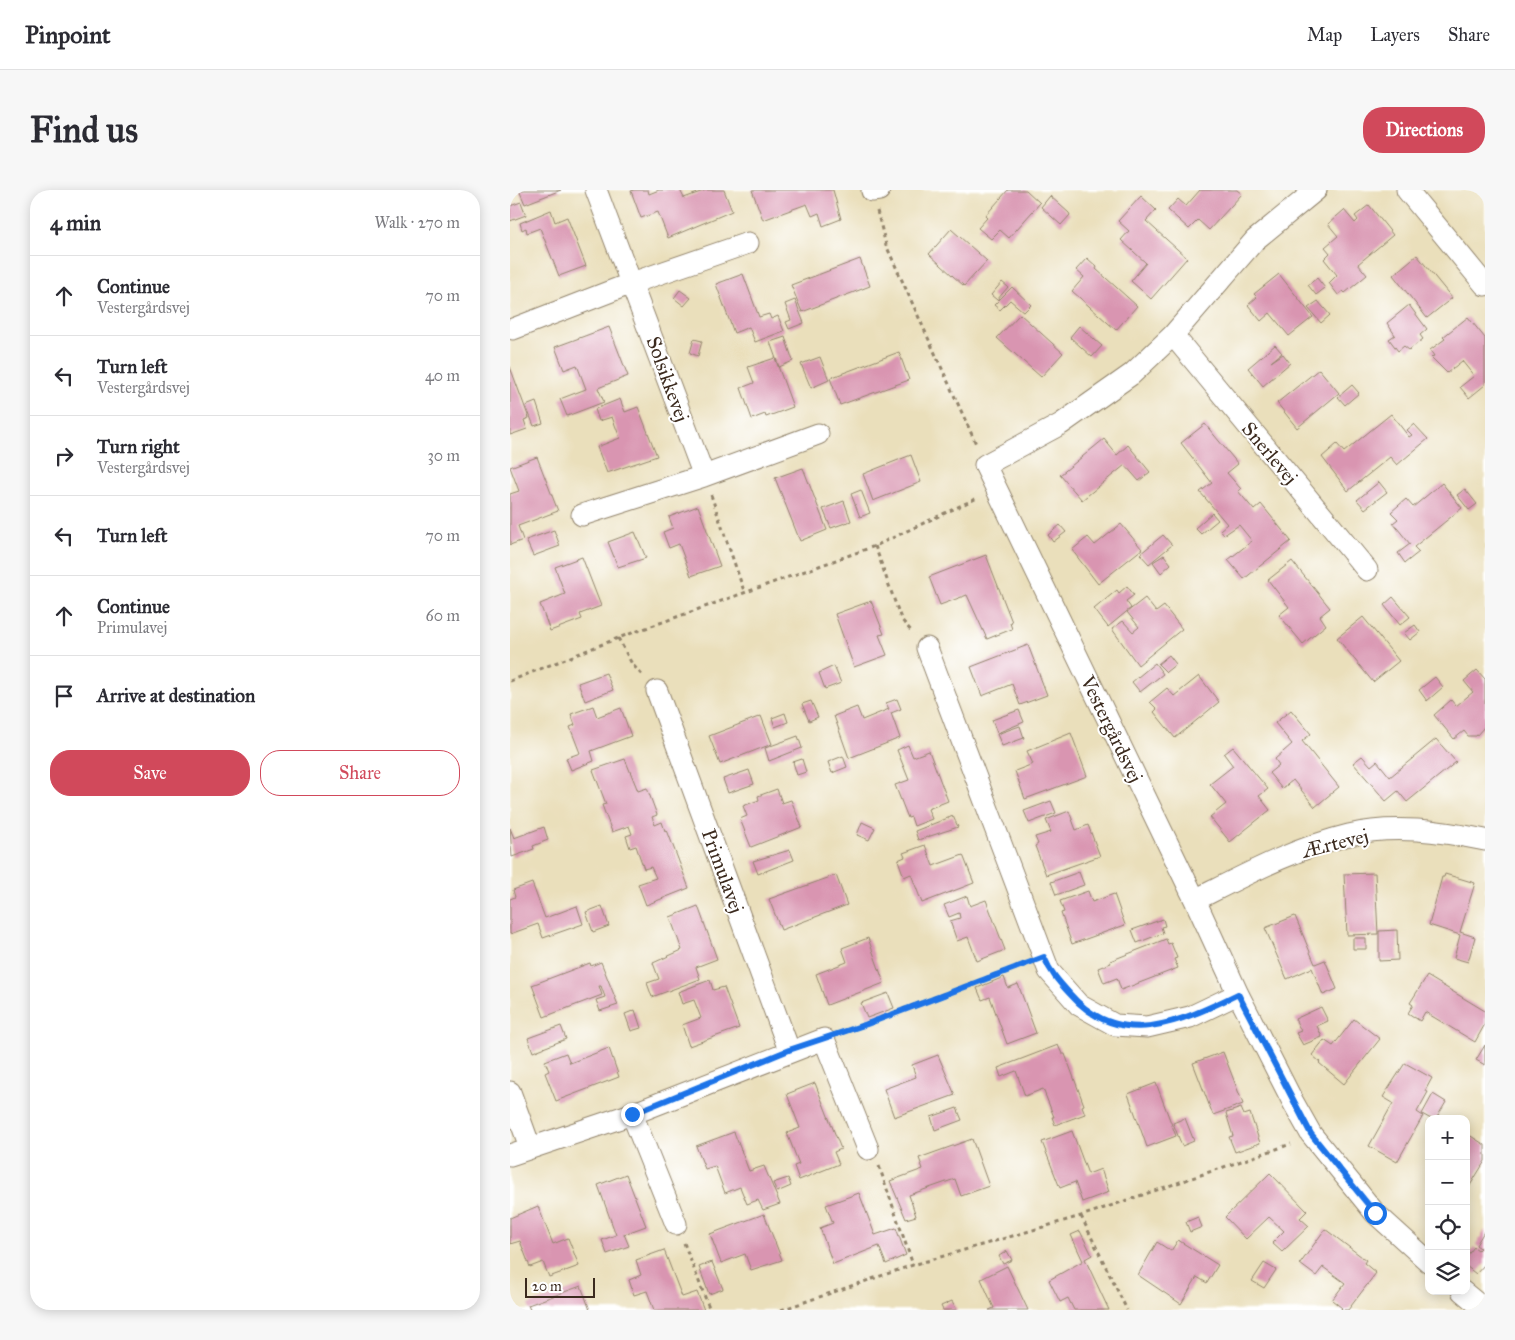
<!DOCTYPE html>
<html lang="en">
<head>
<meta charset="utf-8">
<style>
  :root { --surface:#fff; --page:#f7f7f7; --text:#2b2b33; --muted:#7c7c81; --line:#e1e1e2; --accent:#d1495b }
  body { margin:0; font-family:"IM FELL Great Primer",serif; background:var(--page); color:var(--text) }
  .controls { position:absolute; right:15px; bottom:15px; display:grid; overflow:hidden; border-radius:10px; box-shadow:0 2px 12px #0003 }
  .controls button { width:45px; height:45px; display:grid; place-items:center; padding:0; border:0; border-bottom:1px solid var(--line); background:var(--surface); color:var(--text); font:25px sans-serif }
  .scale { position:absolute; left:15px; bottom:12px; width:70px; box-sizing:border-box; padding-left:5px; border:2px solid #3b2a1e; border-top:0; font-size:14px; line-height:18px; white-space:nowrap; color:#3b2a1e; -webkit-text-stroke:4px #fff; paint-order:stroke }
  .stop { position:absolute; width:15px; height:15px; margin:-11px; border:4px solid #1a73e8; border-radius:50%; background:#fff }
  .stop.end { background:#1a73e8; border-color:#fff; box-shadow:0 1px 5px #0008 }
  .list { margin:0; padding:0; list-style:none }
  h2 { display:flex; justify-content:space-between; align-items:center; height:65px; margin:0; padding:0 20px; font-size:21px }
  h2 small { font-size:16px; font-weight:400; color:var(--muted) }
  .list li { display:grid; grid-template-columns:32px 1fr auto; gap:15px; align-items:center; box-sizing:border-box; height:80px; padding:0 20px; border-top:1px solid var(--line) }
  .list b { display:block; font-size:19px; white-space:nowrap }
  .list p { margin:0; font-size:16px; white-space:nowrap; color:var(--muted) }
  .list em { font-size:16px; font-style:normal; color:var(--muted) }
  .actions { display:flex; gap:10px; padding:15px 20px }
  .actions a { flex:1; padding:11px 0; border:1px solid var(--accent); border-radius:20px; text-align:center; font-size:18px; color:var(--accent) }
  .actions .main { background:var(--accent); color:#fff }
  .icon { flex:none; width:28px; height:28px; fill:none; stroke:currentColor; stroke-width:2; stroke-linecap:round; stroke-linejoin:round }
  .map { position:relative; flex:none; width:975px; height:1120px; overflow:hidden; border-radius:20px }
  header { display:flex; align-items:center; gap:30px; box-sizing:border-box; height:70px; padding:0 25px; background:var(--surface); border-bottom:1px solid var(--line) }
  header strong { font-size:24px }
  nav { display:flex; gap:28px; margin-inline-start:auto; font-size:18px }
  .intro { display:flex; align-items:center; justify-content:space-between; box-sizing:border-box; height:120px; padding:0 30px }
  h1 { margin:0; font-size:35px }
  .button { padding:12px 22px; border-radius:20px; background:var(--accent); color:#fff; font-size:18px; font-weight:700 }
  main { display:flex; gap:30px; padding:0 30px }
  aside { flex:1; background:var(--surface); border-radius:20px; box-shadow:0 2px 12px #0003 }
  .map>svg:first-child { display:block }
</style>
</head>
<body>
<header>
<strong>Pinpoint</strong>
<nav><a>Map</a><a>Layers</a><a>Share</a></nav>
</header>
<div class="intro"><h1>Find us</h1><a class="button">Directions</a></div>
<main>
<aside>
<h2>4 min<small>Walk · 270 m</small></h2>
<ul class="list">
<li><svg class="icon" aria-label="ahead" viewBox="0 0 24 24"><path d="M12 20V5M6 11l6-6 6 6"/></svg><div><b>Continue</b><p>Vestergårdsvej</p></div><em>70 m</em></li>
<li><svg class="icon" aria-label="left" viewBox="0 0 24 24"><path d="M17 20v-9H6M10 6l-5 5 5 5"/></svg><div><b>Turn left</b><p>Vestergårdsvej</p></div><em>40 m</em></li>
<li><svg class="icon" aria-label="right" viewBox="0 0 24 24"><path d="M7 20v-9h11M14 6l5 5-5 5"/></svg><div><b>Turn right</b><p>Vestergårdsvej</p></div><em>30 m</em></li>
<li><svg class="icon" aria-label="left" viewBox="0 0 24 24"><path d="M17 20v-9H6M10 6l-5 5 5 5"/></svg><div><b>Turn left</b></div><em>70 m</em></li>
<li><svg class="icon" aria-label="ahead" viewBox="0 0 24 24"><path d="M12 20V5M6 11l6-6 6 6"/></svg><div><b>Continue</b><p>Primulavej</p></div><em>60 m</em></li>
<li><svg class="icon" aria-label="arrive" viewBox="0 0 24 24"><path d="M6 21V4h12l-3 4 3 4H6"/></svg><div><b>Arrive at destination</b></div></li>
</ul>
<div class="actions"><a class="main">Save</a><a>Share</a></div>
</aside>
<div class="map">
<svg width="975" height="1120" viewBox="0 0 975 1120">
  <rect width="100%" height="100%" fill="#fff"/>
  <filter id="ink" filterUnits="userSpaceOnUse"><feTurbulence type="fractalNoise" baseFrequency=".02" numOctaves="2"/><feDisplacementMap in="SourceGraphic" scale="10" xChannelSelector="R" yChannelSelector="G"/><feConvolveMatrix kernelMatrix="1 2 1 2 8 2 1 2 1" color-interpolation-filters="sRGB"/></filter>
  <filter id="wash" filterUnits="userSpaceOnUse"><feTurbulence type="fractalNoise" baseFrequency=".0096" numOctaves="4" result="noise"/><feDisplacementMap in="SourceGraphic" scale="20" xChannelSelector="R" yChannelSelector="G"/><feGaussianBlur stdDeviation="1.12" result="paint"/><feColorMatrix in="noise" values="0 0 0 0 0 0 0 0 0 0 0 0 0 0 0 0 0 1.4 0 .05"/><feComposite in="paint" operator="in"/></filter>
  <g filter="url(#wash)">
    <rect width="100%" height="100%" fill="#eadfbb"/>
    <g id="blocks">
      <path fill="#d995b1" d="M 9,0 L 51,0 L 15,14 Z
        M 124,0 L 138,0 L 139,4 L 149,0 L 170,0 L 174,8 L 196,0 L 214,0 L 222,21 L 158,48 L 148,22 L 131,28 L 121,1 Z
        M 242,0 L 323,0 L 331,29 L 313,36 L 309,23 L 302,26 L 297,14 L 253,30 Z
        M 498,0 L 516,0 L 530,13 L 499,48 L 490,40 L 481,49 L 468,38 L 477,28 L 475,26 Z
        M 690,0 L 727,0 L 732,4 L 699,40 L 688,30 L 679,39 L 658,20 L 668,9 L 676,16 Z
        M 540,6 L 559,23 L 560,25 L 551,35 L 531,17 Z
        M 631,6 L 646,20 L 636,31 L 677,68 L 641,109 L 621,91 L 636,73 L 611,50 L 619,41 L 608,31 Z
        M 11,12 L 16,25 L 0,31 L 0,16 Z
        M 859,15 L 883,45 L 848,74 L 857,85 L 835,103 L 833,101 L 828,105 L 819,93 L 827,85 L 814,69 L 820,63 L 815,57 L 828,46 L 818,34 L 834,20 L 845,33 L 848,30 L 845,26 Z
        M 41,20 L 45,32 L 57,27 L 76,76 L 49,86 L 30,38 L 17,43 L 16,38 L 12,40 L 10,33 Z
        M 441,39 L 477,71 L 454,96 L 419,64 Z
        M 907,65 L 942,108 L 917,128 L 883,85 Z
        M 577,68 L 587,77 L 586,79 L 627,116 L 606,140 L 562,101 L 574,87 L 566,80 Z
        M 350,69 L 360,96 L 292,122 L 281,95 Z
        M 233,84 L 249,127 L 259,124 L 261,129 L 268,126 L 274,141 L 245,152 L 239,137 L 224,143 L 206,94 Z
        M 769,84 L 803,127 L 779,146 L 760,123 L 751,131 L 738,115 L 747,107 L 744,104 Z
        M 807,88 L 815,98 L 806,105 L 798,95 Z
        M 492,92 L 498,97 L 487,110 L 481,105 Z
        M 502,97 L 521,115 L 514,122 L 500,110 L 490,120 L 484,115 Z
        M 170,100 L 181,108 L 174,116 L 164,108 Z
        M 285,110 L 294,133 L 279,139 L 276,132 L 281,130 L 275,114 Z
        M 808,111 L 820,125 L 811,133 L 798,118 Z
        M 899,115 L 917,139 L 910,145 L 913,149 L 899,160 L 894,156 L 888,161 L 879,149 L 885,145 L 877,133 Z
        M 510,124 L 553,163 L 531,187 L 487,148 Z
        M 958,127 L 975,148 L 975,195 L 959,208 L 950,197 L 964,186 L 952,171 L 937,183 L 921,167 L 924,166 L 920,160 L 935,149 L 933,147 Z
        M 569,136 L 592,156 L 582,167 L 560,147 Z
        M 99,137 L 118,186 L 88,198 L 94,212 L 57,226 L 50,209 L 76,199 L 67,175 L 54,180 L 45,157 Z
        M 275,147 L 283,171 L 269,177 L 260,152 Z
        M 184,149 L 192,151 L 188,166 L 180,163 Z
        M 765,155 L 772,163 L 761,172 L 773,164 L 780,173 L 753,196 L 738,178 Z
        M 389,162 L 399,190 L 330,215 L 320,188 Z
        M 310,167 L 319,190 L 301,198 L 291,174 Z
        M 265,168 L 283,217 L 256,227 L 255,224 L 242,229 L 231,198 L 244,193 L 238,177 Z
        M 0,177 L 19,228 L 14,230 L 17,239 L 0,245 Z
        M 809,179 L 829,203 L 787,238 L 767,213 Z
        M 842,195 L 849,203 L 835,215 L 828,207 Z
        M 110,209 L 115,222 L 128,217 L 147,266 L 97,283 L 87,257 L 110,248 L 102,227 L 89,231 L 85,219 Z
        M 26,212 L 33,233 L 24,236 L 16,216 Z
        M 881,224 L 899,247 L 902,245 L 897,240 L 904,234 L 918,249 L 887,275 L 880,267 L 838,301 L 812,267 L 827,254 L 834,262 Z
        M 695,234 L 728,274 L 717,283 L 731,299 L 728,301 L 744,320 L 751,314 L 781,351 L 734,389 L 718,370 L 742,351 L 729,335 L 714,345 L 710,340 L 717,334 L 690,302 L 702,293 L 671,253 Z
        M 594,249 L 607,265 L 618,255 L 640,282 L 629,291 L 615,275 L 572,310 L 550,285 Z
        M 401,265 L 411,292 L 363,311 L 353,284 Z
        M 27,267 L 48,321 L 8,336 L 13,350 L 0,355 L 0,304 L 9,301 L 0,277 Z
        M 293,278 L 317,340 L 290,351 L 265,288 Z
        M 869,292 L 877,302 L 855,319 L 847,310 Z
        M 932,293 L 952,318 L 904,357 L 909,362 L 895,373 L 888,363 L 900,354 L 883,333 L 888,329 L 881,322 L 896,309 L 903,317 Z
        M 955,299 L 967,314 L 959,320 L 947,305 Z
        M 351,300 L 360,323 L 350,327 L 341,304 Z
        M 334,311 L 341,331 L 321,338 L 313,319 Z
        M 188,316 L 210,376 L 181,386 L 169,354 L 159,358 L 153,342 L 163,338 L 159,327 Z
        M 702,323 L 708,330 L 691,344 L 685,338 Z
        M 611,334 L 632,359 L 588,394 L 562,360 L 578,347 L 585,355 Z
        M 550,335 L 556,342 L 543,352 L 538,345 Z
        M 44,340 L 50,356 L 23,366 L 16,350 Z
        M 125,342 L 136,368 L 108,377 L 98,352 Z
        M 653,345 L 662,355 L 639,374 L 630,364 Z
        M 476,365 L 502,432 L 500,433 L 502,439 L 477,449 L 457,405 L 430,415 L 419,387 Z
        M 654,365 L 661,374 L 651,383 L 643,372 Z
        M 72,367 L 91,416 L 70,424 L 72,429 L 40,441 L 30,414 L 55,404 L 45,377 Z
        M 782,371 L 820,418 L 810,426 L 816,435 L 793,454 L 769,425 L 779,417 L 758,390 Z
        M 617,396 L 624,405 L 616,411 L 621,418 L 598,437 L 584,419 L 607,400 L 609,403 Z
        M 883,407 L 900,427 L 890,435 L 874,415 Z
        M 635,408 L 646,422 L 654,416 L 672,439 L 628,475 L 602,439 L 613,431 L 623,442 L 629,437 L 617,422 Z
        M 361,411 L 374,444 L 369,445 L 377,465 L 344,477 L 325,424 Z
        M 853,427 L 889,471 L 863,492 L 827,448 Z
        M 905,435 L 910,442 L 900,450 L 894,443 Z
        M 518,455 L 537,505 L 510,515 L 502,494 L 472,506 L 461,477 Z
        M 659,465 L 666,474 L 656,482 L 648,474 Z
        M 645,473 L 653,484 L 630,502 L 622,492 Z
        M 324,476 L 331,493 L 315,499 L 309,483 Z
        M 967,480 L 975,489 L 975,536 L 966,546 L 958,546 L 954,541 L 944,549 L 924,525 L 941,510 L 946,516 L 963,502 L 954,491 Z
        M 96,483 L 103,500 L 75,511 L 68,493 Z
        M 689,486 L 709,512 L 665,548 L 644,522 L 647,519 L 640,512 L 657,498 L 664,506 Z
        M 925,487 L 933,497 L 917,511 L 909,500 Z
        M 387,509 L 391,519 L 381,523 L 390,548 L 339,568 L 324,526 L 347,517 L 352,530 L 379,519 L 376,513 Z
        M 301,511 L 308,527 L 299,531 L 292,514 Z
        M 83,516 L 87,527 L 111,518 L 121,546 L 81,561 L 84,571 L 61,580 L 56,568 L 70,563 L 60,537 L 65,535 L 61,524 Z
        M 509,520 L 514,532 L 487,543 L 482,530 Z
        M 781,520 L 801,544 L 792,551 L 829,597 L 805,617 L 783,590 L 772,599 L 759,583 L 769,575 L 765,569 L 782,554 L 765,533 Z
        M 275,523 L 278,532 L 265,537 L 262,528 Z
        M 251,526 L 262,554 L 210,574 L 199,546 Z
        M 510,536 L 514,548 L 492,556 L 487,544 Z
        M 561,543 L 577,586 L 515,609 L 505,581 L 523,574 L 517,561 Z
        M 288,546 L 292,558 L 259,571 L 255,558 Z
        M 926,549 L 946,572 L 897,612 L 888,601 L 876,611 L 843,573 L 852,566 L 861,576 L 867,571 L 880,587 Z
        M 398,555 L 403,567 L 419,561 L 438,611 L 418,619 L 422,629 L 404,636 L 401,627 L 398,628 L 385,595 L 399,590 L 387,560 Z
        M 723,557 L 758,599 L 749,606 L 760,620 L 720,652 L 700,627 L 716,614 L 700,594 L 723,576 L 714,564 Z
        M 333,566 L 337,577 L 322,583 L 318,572 Z
        M 115,569 L 128,601 L 137,598 L 147,625 L 142,627 L 145,635 L 152,632 L 155,641 L 157,640 L 179,698 L 136,715 L 128,694 L 146,688 L 141,677 L 134,679 L 126,656 L 120,658 L 116,646 L 122,644 L 119,636 L 102,642 L 92,615 L 96,614 L 83,580 Z
        M 292,569 L 296,582 L 287,585 L 283,572 Z
        M 239,580 L 244,594 L 218,603 L 213,589 Z
        M 267,599 L 272,613 L 281,610 L 292,637 L 241,657 L 230,629 L 237,626 L 233,616 L 249,610 L 248,606 Z
        M 541,611 L 546,623 L 519,633 L 514,621 Z
        M 559,621 L 566,640 L 578,635 L 590,666 L 536,685 L 525,656 L 528,654 L 525,647 L 541,642 L 536,630 Z
        M 443,626 L 448,637 L 408,650 L 405,641 Z
        M 352,632 L 365,638 L 359,650 L 347,645 Z
        M 34,637 L 38,650 L 23,656 L 24,659 L 2,667 L 0,638 L 4,648 Z
        M 415,655 L 423,676 L 453,665 L 464,693 L 412,713 L 401,684 L 394,687 L 388,670 L 395,667 L 393,663 Z
        M 280,660 L 284,670 L 248,684 L 243,671 Z
        M 569,682 L 574,695 L 546,705 L 541,692 Z
        M 865,683 L 868,744 L 837,745 L 834,684 Z
        M 935,684 L 965,693 L 950,742 L 965,747 L 958,772 L 944,768 L 950,745 L 919,735 L 932,687 L 934,687 Z
        M 326,685 L 337,715 L 271,740 L 259,709 Z
        M 22,693 L 35,728 L 67,716 L 73,734 L 33,748 L 28,734 L 0,744 L 0,709 L 5,707 L 3,700 Z
        M 578,701 L 582,712 L 604,704 L 615,735 L 562,754 L 551,723 L 554,722 L 550,711 Z
        M 457,706 L 460,716 L 476,710 L 495,760 L 467,771 L 458,747 L 447,751 L 440,731 L 450,728 L 449,723 L 439,727 L 434,715 Z
        M 92,716 L 99,736 L 83,742 L 76,722 Z
        M 188,716 L 207,769 L 186,777 L 190,789 L 142,807 L 137,793 L 149,789 L 143,773 L 172,760 L 160,727 Z
        M 785,726 L 805,774 L 815,770 L 827,799 L 813,805 L 802,778 L 777,789 L 755,738 Z
        M 653,729 L 655,736 L 651,737 L 653,743 L 627,753 L 622,740 Z
        M 887,740 L 888,770 L 869,771 L 869,741 Z
        M 358,748 L 374,793 L 317,815 L 306,784 L 337,772 L 332,758 Z
        M 843,748 L 856,748 L 856,759 L 843,759 Z
        M 656,749 L 658,754 L 661,753 L 667,768 L 664,769 L 668,778 L 611,800 L 607,788 L 594,793 L 588,778 L 601,773 L 600,771 Z
        M 91,772 L 108,815 L 90,821 L 86,810 L 95,807 L 91,796 L 89,796 L 92,805 L 34,827 L 22,795 L 80,773 L 81,776 Z
        M 917,786 L 975,821 L 975,834 L 965,852 L 915,822 L 910,831 L 898,823 L 903,815 L 900,813 Z
        M 494,787 L 498,798 L 508,794 L 526,843 L 497,854 L 480,807 L 472,810 L 467,798 Z
        M 200,790 L 203,800 L 214,797 L 229,838 L 179,856 L 172,835 L 191,828 L 184,810 L 172,814 L 168,802 Z
        M 378,803 L 384,818 L 357,828 L 351,813 Z
        M 811,817 L 818,831 L 807,836 L 812,847 L 793,855 L 786,843 L 791,841 L 785,829 Z
        M 125,820 L 131,838 L 121,841 L 115,824 Z
        M 844,829 L 870,849 L 834,894 L 809,873 L 810,872 L 802,865 L 814,850 L 823,856 Z
        M 51,836 L 56,849 L 23,862 L 18,848 Z
        M 548,855 L 552,864 L 555,864 L 574,915 L 572,916 L 575,924 L 545,935 L 542,927 L 544,927 L 533,899 L 515,906 L 506,881 L 491,887 L 488,878 Z
        M 975,855 L 975,875 L 966,870 Z
        M 99,858 L 109,887 L 46,911 L 35,883 L 39,881 L 35,871 L 56,863 L 60,873 Z
        M 713,862 L 733,914 L 703,925 L 683,873 Z
        M 428,865 L 445,905 L 384,927 L 374,899 L 406,887 L 402,875 Z
        M 895,873 L 922,888 L 915,901 L 918,902 L 907,922 L 913,926 L 887,972 L 859,956 L 883,913 L 873,907 Z
        M 305,893 L 331,959 L 324,962 L 329,974 L 289,990 L 284,976 L 289,974 L 277,943 L 290,938 L 277,904 Z
        M 646,893 L 666,946 L 637,957 L 618,904 Z
        M 923,904 L 936,912 L 926,929 L 921,929 L 912,924 Z
        M 447,918 L 452,930 L 425,940 L 421,927 Z
        M 731,918 L 734,925 L 740,923 L 750,953 L 725,962 L 719,947 L 723,946 L 716,923 Z
        M 675,928 L 684,951 L 672,956 L 663,933 Z
        M 562,941 L 578,984 L 591,979 L 599,1002 L 572,1012 L 565,992 L 550,998 L 532,952 Z
        M 224,942 L 239,981 L 254,976 L 270,1014 L 253,1020 L 248,1010 L 237,1014 L 230,997 L 215,1003 L 205,976 L 195,979 L 186,956 Z
        M 956,943 L 975,955 L 975,971 L 956,1002 Z
        M 462,949 L 479,996 L 451,1006 L 445,989 L 399,1005 L 406,1026 L 396,1029 L 380,991 L 413,979 L 409,968 Z
        M 760,983 L 797,1021 L 790,1028 L 799,1036 L 772,1062 L 762,1053 L 774,1041 L 759,1027 L 736,1049 L 715,1027 Z
        M 116,984 L 136,1036 L 114,1044 L 119,1056 L 97,1064 L 92,1050 L 106,1045 L 88,995 Z
        M 278,988 L 281,996 L 267,1002 L 263,993 Z
        M 349,1003 L 365,1045 L 386,1038 L 396,1065 L 376,1074 L 369,1056 L 323,1074 L 310,1038 L 323,1033 L 316,1015 Z
        M 28,1016 L 43,1054 L 58,1048 L 69,1076 L 39,1087 L 33,1072 L 20,1077 L 10,1051 L 0,1054 L 0,1028 Z
        M 254,1024 L 272,1070 L 241,1080 L 235,1064 L 211,1073 L 200,1044 Z
        M 688,1027 L 692,1037 L 680,1042 L 676,1032 Z
        M 815,1039 L 856,1070 L 854,1073 L 866,1083 L 838,1120 L 830,1120 L 832,1118 L 822,1110 L 835,1093 L 813,1077 L 806,1086 L 790,1074 Z
        M 975,1040 L 975,1074 L 966,1084 L 956,1076 L 956,1067 L 964,1057 L 968,1060 L 970,1058 L 966,1055 Z
        M 570,1041 L 582,1065 L 575,1069 L 599,1120 L 564,1120 L 558,1108 L 550,1112 L 539,1090 L 573,1071 L 561,1045 Z
        M 668,1050 L 708,1075 L 697,1093 L 687,1087 L 671,1114 L 628,1085 L 647,1052 L 661,1061 Z
        M 154,1060 L 172,1107 L 187,1102 L 194,1120 L 144,1120 L 137,1101 L 124,1105 L 119,1090 L 131,1085 L 126,1070 Z
        M 497,1061 L 502,1070 L 493,1074 L 489,1066 Z
        M 202,1072 L 213,1099 L 199,1104 L 189,1077 Z
        M 754,1073 L 766,1080 L 754,1098 L 742,1091 Z
        M 497,1076 L 518,1120 L 479,1120 L 484,1118 L 471,1089 Z
        M 71,1096 L 80,1120 L 20,1120 L 18,1115 Z
        M 442,1111 L 447,1120 L 433,1120 L 431,1116 Z"/>
    </g>
  </g>
  <g filter="url(#ink)">
    <use href="#blocks" fill-opacity="0" stroke="#92846c" stroke-width="1"/>
    <g fill="none" stroke-linecap="round" stroke-linejoin="round">
      <g stroke="#92846c" stroke-width="23">
        <path id="minor" d="M 86,0 L 194,286
          M 806,0 L 745,50 L 663,145 L 622,184 L 551,234 L 475,275 L 685,710 L 728,804 L 783,912 L 801,944 L 865,1023 L 919,1072
          M 897,0 L 975,95
          M 362,1 L 369,0
          M 3,139 L 122,93 L 238,53
          M 663,145 L 857,380
          M 72,325 L 194,286 L 308,244
          M 417,458 L 539,781 L 569,815 L 605,835 L 637,837 L 680,827 L 728,804
          M 147,501 L 279,860
          M 685,710 C 735,685 785,658 839,645 C 883,634 931,641 975,650
          M 0,902 L 20,957
          M 122,924 L 166,1034
          M 0,965 L 122,924 L 314,849 L 358,959
          M 952,1101 L 975,1120"/>
      </g>
      <path stroke="#92846c" stroke-width="3" stroke-dasharray="4 4" stroke-linecap="butt" d="M 367,21 L 376,55 L 467,256
        M 201,305 L 235,404
        M 365,356 L 391,429 L 402,442
        M 108,448 L 122,474 L 132,485
        M 0,491 L 108,448 L 365,356 L 467,308
        M 333,842 L 514,774
        M 369,976 L 403,1075
        M 571,1026 L 617,1120
        M 174,1053 L 200,1120
        M 271,1120 L 403,1075 L 571,1026 L 781,954"/>
      <use href="#minor" stroke="#fff" stroke-width="21"/>
    </g>
  </g>
  <g fill="none" stroke-linecap="round" stroke-linejoin="round" filter="url(#ink)">
    <path stroke="#1a73e8" stroke-width="6" d="M 122,924 L 279,860 L 357,834 L 534,767 C 540,782 549,792 560,804 C 610,861 671,832 728,804 L 801,944 L 865,1023"/>
  </g>
  <g text-anchor="middle" stroke-width="4" stroke-linejoin="round" paint-order="stroke">
    <g font-size="20" fill="#3b2a1e" stroke="#fff">
      <text transform="translate(158 189) rotate(70)" y="7">Solsikkevej</text>
      <text transform="translate(760 263) rotate(50)" y="7">Snerlevej</text>
      <text transform="translate(602 539) rotate(64)" y="7">Vestergårdsvej</text>
      <text transform="translate(825 653) rotate(-14)" y="7">Ærtevej</text>
      <text transform="translate(213 681) rotate(70)" y="7">Primulavej</text>
    </g>
  </g>
</svg>
<div class="controls">
<button>+</button>
<button>−</button>
<button><svg class="icon" aria-label="locate" viewBox="0 0 24 24"><circle cx="12" cy="12" r="6"/><path d="M12 2v4M12 18v4M2 12h4M18 12h4"/></svg></button>
<button><svg class="icon" aria-label="layers" viewBox="0 0 24 24"><path d="M12 4l9 5-9 5-9-5zM3 14l9 5 9-5"/></svg></button>
</div>
<div class="scale">20 m</div>
<div class="stop" style="left:865px;top:1023px"></div>
<div class="stop end" style="left:122px;top:924px"></div>
</div>
</main>
</body>
</html>
